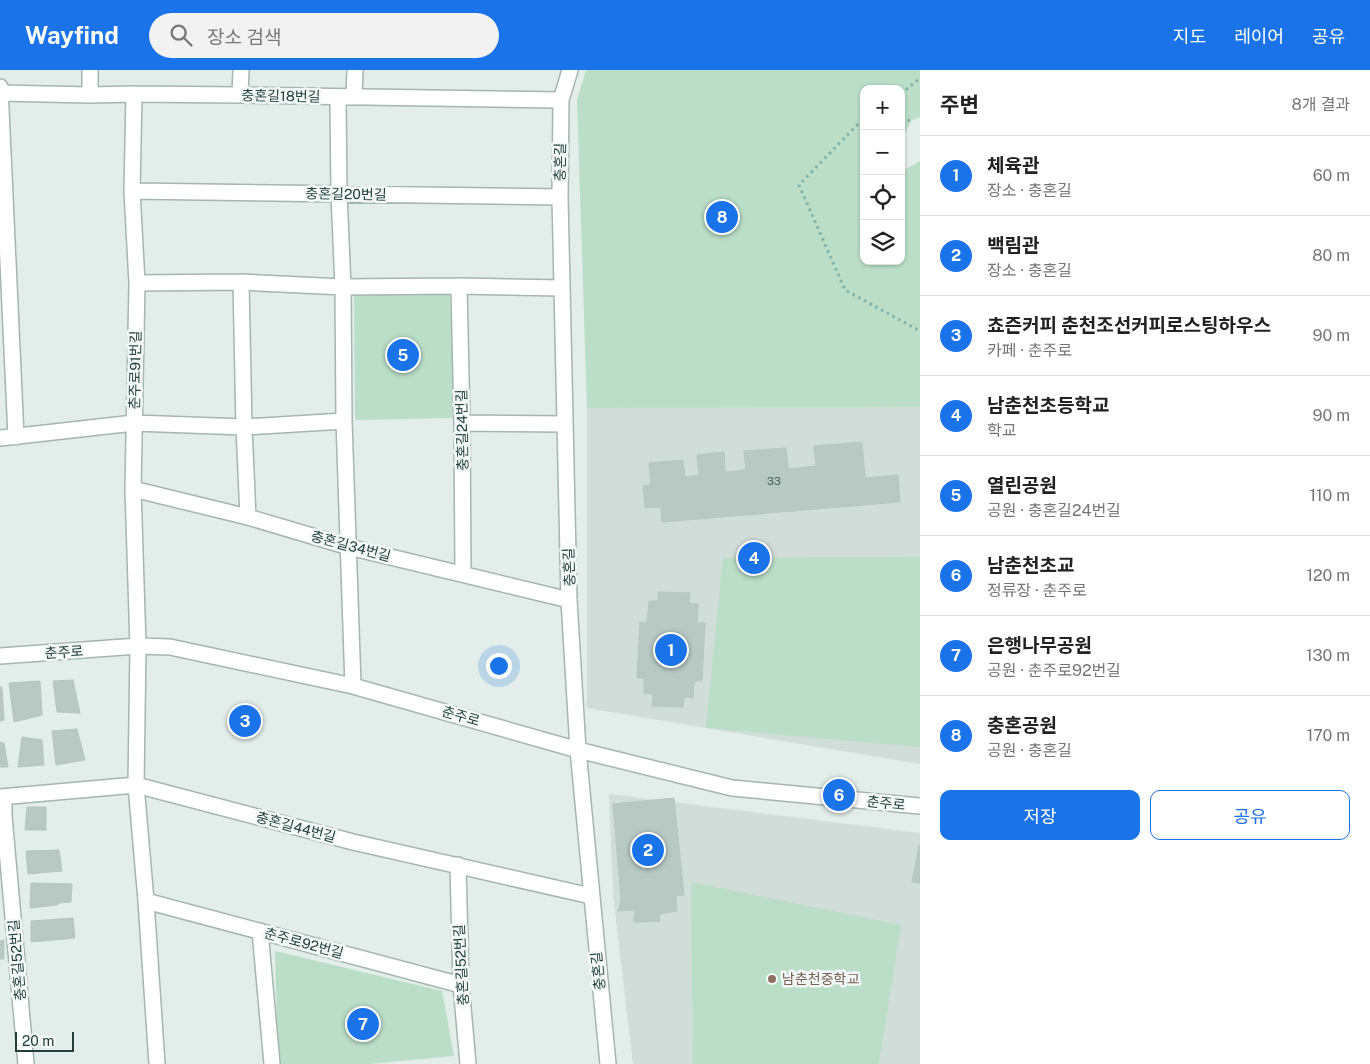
<!DOCTYPE html>
<html lang="ko">
<head>
<meta charset="utf-8">
<style>
  :root { --surface:#fff; --page:#f2f2f2; --text:#222; --muted:#767676; --line:#e0e0e0; --accent:#1a73e8 }
  body { margin:0; font-family:"Public Sans","Noto Sans KR",sans-serif; background:var(--page); color:var(--text) }
  .controls { position:absolute; right:15px; top:15px; display:grid; overflow:hidden; border-radius:10px; box-shadow:0 1px 4px #0004 }
  .controls button { width:45px; height:45px; display:grid; place-items:center; padding:0; border:0; border-bottom:1px solid var(--line); background:var(--surface); color:var(--text); font:25px sans-serif }
  .scale { position:absolute; left:15px; bottom:12px; width:59px; box-sizing:border-box; padding-left:5px; border:2px solid #223f39; border-top:0; font-size:14px; line-height:18px; white-space:nowrap; color:#223f39; -webkit-text-stroke:4px #f3f9f7; paint-order:stroke }
  .you { position:absolute; left:498px; top:595px; width:18px; height:18px; margin:-12px; border:4px solid #fff; border-radius:50%; background:#1a73e8; box-shadow:0 0 0 8px #1a73e833 }
  .badge { display:grid; place-items:center; width:32px; height:32px; border-radius:50%; background:var(--accent); color:#fff; font-size:16px; font-weight:700 }
  .pin { position:absolute; translate:-50% -50%; border:2px solid #fff; box-shadow:0 1px 5px #0006 }
  .list { margin:0; padding:0; list-style:none }
  h2 { display:flex; justify-content:space-between; align-items:center; height:65px; margin:0; padding:0 20px; font-size:21px }
  h2 small { font-size:16px; font-weight:400; color:var(--muted) }
  .list li { display:grid; grid-template-columns:32px 1fr auto; gap:15px; align-items:center; box-sizing:border-box; height:80px; padding:0 20px; border-top:1px solid var(--line) }
  .list b { display:block; font-size:19px; white-space:nowrap }
  .list p { margin:0; font-size:16px; white-space:nowrap; color:var(--muted) }
  .list em { font-size:16px; font-style:normal; color:var(--muted) }
  .actions { display:flex; gap:10px; padding:15px 20px }
  .actions a { flex:1; padding:11px 0; border:1px solid var(--accent); border-radius:10px; text-align:center; font-size:18px; color:var(--accent) }
  .actions .main { background:var(--accent); color:#fff }
  .icon { flex:none; width:28px; height:28px; fill:none; stroke:currentColor; stroke-width:2; stroke-linecap:round; stroke-linejoin:round }
  .map { position:relative; flex:none; width:920px; height:994px; overflow:hidden }
  header { display:flex; align-items:center; gap:30px; box-sizing:border-box; height:70px; padding:0 25px; background:var(--accent); color:#fff }
  header strong { font-size:24px }
  nav { display:flex; gap:28px; margin-inline-start:auto; font-size:18px }
  .search { width:350px; height:45px; background:var(--page); display:flex; align-items:center; gap:12px; box-sizing:border-box; padding:0 18px; border-radius:28px; color:var(--muted); font-size:19px }
  main { display:flex }
  aside { flex:1; background:var(--surface) }
  .map>svg:first-child { display:block }
</style>
</head>
<body>
<header>
<strong>Wayfind</strong>
<div class="search"><svg class="icon" aria-label="search" viewBox="0 0 24 24"><circle cx="10" cy="10" r="6"/><path d="M15 15l6 6"/></svg>장소 검색</div>
<nav><a>지도</a><a>레이어</a><a>공유</a></nav>
</header>
<main>
<div class="map">
<svg width="920" height="994" viewBox="0 0 920 994">
  <rect width="100%" height="100%" fill="#e3ede9"/>
  <path fill="#d1ddd8" d="M 920,337 L 920,694 L 587,638 L 587,338 Z
    M 609,724 L 920,763 L 920,994 L 633,994 L 613,824 Z"/>
  <path fill="#bbdec8" d="M 586,0 L 920,0 L 920,47 L 912,50 L 901,70 L 901,19 L 864,19 L 864,191 L 901,191 L 901,102 L 920,91 L 920,337 L 587,338 L 577,30 Z
    M 450,220 L 454,348 L 355,350 L 354,221 Z
    M 920,487 L 920,677 L 706,658 L 723,488 Z
    M 691,812 L 901,855 L 879,994 L 693,994 Z
    M 275,881 L 442,921 L 454,986 L 369,994 L 278,994 Z"/>
  <path fill="#b8c8c2" stroke="#b5c7c1" d="M 862,372 L 865,408 L 898,405 L 900,432 L 662,452 L 661,437 L 645,438 L 643,416 L 651,415 L 649,393 L 683,390 L 685,407 L 699,405 L 697,385 L 724,382 L 725,402 L 746,400 L 744,381 L 786,378 L 788,399 L 816,396 L 814,376 Z
    M 658,522 L 690,523 L 689,533 L 698,534 L 697,553 L 705,553 L 702,611 L 694,611 L 693,628 L 684,627 L 683,637 L 652,636 L 653,624 L 644,623 L 644,608 L 637,608 L 640,552 L 647,553 L 649,531 L 658,531 Z
    M 73,610 L 80,643 L 57,642 L 53,611 Z
    M 40,611 L 42,645 L 14,652 L 9,613 Z
    M 0,617 L 2,617 L 4,650 L 0,651 Z
    M 77,659 L 85,690 L 56,695 L 52,661 Z
    M 22,667 L 42,670 L 44,695 L 18,697 Z
    M 0,672 L 4,673 L 8,697 L 0,697 Z
    M 674,728 L 684,825 L 676,826 L 677,841 L 659,844 L 660,851 L 634,852 L 635,840 L 618,841 L 621,830 L 613,734 Z
    M 27,737 L 46,737 L 46,760 L 25,760 Z
    M 919,775 L 920,776 L 920,813 L 912,812 Z
    M 59,780 L 62,801 L 28,804 L 26,781 Z
    M 31,813 L 72,814 L 71,832 L 59,833 L 57,835 L 30,838 Z
    M 73,848 L 75,868 L 31,872 L 31,851 Z
    M 4,870 L 4,889 L 0,889 L 0,871 Z"/>
  <g fill="none" stroke-linecap="round" stroke-linejoin="round">
    <g stroke="#a5b5b1" stroke-width="18">
      <path id="minor" d="M 90,0 L 90,25
        M 570,0 L 561,30 L 560,127 L 569,530 L 578,680 L 608,994
        M 0,17 L 16,367
        M 0,23 L 90,25 L 134,24 L 240,25 L 561,30
        M 134,24 L 132,121 L 137,213 L 133,419 L 138,576 L 136,715 L 146,831 L 157,994
        M 240,25 L 241,0
        M 338,27 L 339,124 L 343,217 L 344,351 L 353,616
        M 354,27 L 355,0
        M 132,121 L 560,127
        M 241,212 L 244,357 L 248,447
        M 137,213 L 241,212 L 343,217 L 459,216 L 561,218
        M 459,216 L 462,353 L 463,504
        M 462,353 L 565,354
        M 0,368 L 134,353 L 244,357 L 344,351
        M 133,419 L 248,447 L 349,477 L 569,530
        M 0,586 L 138,576 L 170,577 L 353,616 L 578,680 L 732,718 L 920,736
        M 0,727 L 136,715 L 353,772 L 591,826
        M 4,727 L 4,746 L 26,994
        M 458,795 L 461,915 L 468,994
        M 146,831 L 461,915
        M 260,861 L 272,994"/>
    </g>
    <path stroke="#82b1a6" stroke-width="3" stroke-dasharray="2.5 4" stroke-linecap="butt" d="M 901,24 L 920,8
      M 901,51 L 912,50
      M 864,53 L 859,53 L 799,115 L 845,220 L 920,261"/>
    <use href="#minor" stroke="#fff" stroke-width="15"/>
  </g>
  <circle fill="#8d6e63" stroke="#f3f9f7" stroke-width="2" cx="772" cy="909" r="5"/>
  <g text-anchor="middle" stroke-width="5" stroke-linejoin="round" paint-order="stroke">
    <g font-size="11" fill="#48615b">
      <text x="774" y="415">33</text>
    </g>
    <g font-size="14" fill="#223f39" stroke="#f3f9f7">
      <text transform="translate(281 26) rotate(1)" y="5">충혼길18번길</text>
      <text transform="translate(560 92) rotate(-89)" y="5">충혼길</text>
      <text transform="translate(346 124) rotate(1)" y="5">충혼길20번길</text>
      <text transform="translate(135 300) rotate(-89)" y="5">춘주로91번길</text>
      <text transform="translate(462 360) rotate(-91)" y="5">충혼길24번길</text>
      <text transform="translate(351 476) rotate(15)" y="5">충혼길34번길</text>
      <text transform="translate(569 497) rotate(-92)" y="5">충혼길</text>
      <text transform="translate(64 582) rotate(-4)" y="5">춘주로</text>
      <text transform="translate(461 646) rotate(16)" y="5">춘주로</text>
      <text transform="translate(886 733) rotate(6)" y="5">춘주로</text>
      <text transform="translate(296 757) rotate(15)" y="5">충혼길44번길</text>
      <text transform="translate(304 873) rotate(15)" y="5">춘주로92번길</text>
      <text transform="translate(17 890) rotate(-95)" y="5">충혼길52번길</text>
      <text transform="translate(461 895) rotate(-93)" y="5">충혼길52번길</text>
      <text transform="translate(598 901) rotate(-96)" y="5">충혼길</text>
    </g>
    <g font-size="14" fill="#785e54" stroke="#f3f9f7" text-anchor="start">
      <text x="782" y="914">남춘천중학교</text>
    </g>
  </g>
</svg>
<div class="controls">
<button>+</button>
<button>−</button>
<button><svg class="icon" aria-label="locate" viewBox="0 0 24 24"><circle cx="12" cy="12" r="6"/><path d="M12 2v4M12 18v4M2 12h4M18 12h4"/></svg></button>
<button><svg class="icon" aria-label="layers" viewBox="0 0 24 24"><path d="M12 4l9 5-9 5-9-5zM3 14l9 5 9-5"/></svg></button>
</div>
<div class="scale">20 m</div>
<div class="you"></div>
<div class="pin badge" style="left:671px;top:580px">1</div>
<div class="pin badge" style="left:648px;top:780px">2</div>
<div class="pin badge" style="left:245px;top:651px">3</div>
<div class="pin badge" style="left:754px;top:488px">4</div>
<div class="pin badge" style="left:403px;top:285px">5</div>
<div class="pin badge" style="left:839px;top:725px">6</div>
<div class="pin badge" style="left:363px;top:954px">7</div>
<div class="pin badge" style="left:722px;top:147px">8</div>
</div>
<aside>
<h2>주변<small>8개 결과</small></h2>
<ul class="list">
<li><span class="badge">1</span><div><b>체육관</b><p>장소 · 충혼길</p></div><em>60 m</em></li>
<li><span class="badge">2</span><div><b>백림관</b><p>장소 · 충혼길</p></div><em>80 m</em></li>
<li><span class="badge">3</span><div><b>쵸즌커피 춘천조선커피로스팅하우스</b><p>카페 · 춘주로</p></div><em>90 m</em></li>
<li><span class="badge">4</span><div><b>남춘천초등학교</b><p>학교</p></div><em>90 m</em></li>
<li><span class="badge">5</span><div><b>열린공원</b><p>공원 · 충혼길24번길</p></div><em>110 m</em></li>
<li><span class="badge">6</span><div><b>남춘천초교</b><p>정류장 · 춘주로</p></div><em>120 m</em></li>
<li><span class="badge">7</span><div><b>은행나무공원</b><p>공원 · 춘주로92번길</p></div><em>130 m</em></li>
<li><span class="badge">8</span><div><b>충혼공원</b><p>공원 · 충혼길</p></div><em>170 m</em></li>
</ul>
<div class="actions"><a class="main">저장</a><a>공유</a></div>
</aside>
</main>
</body>
</html>
